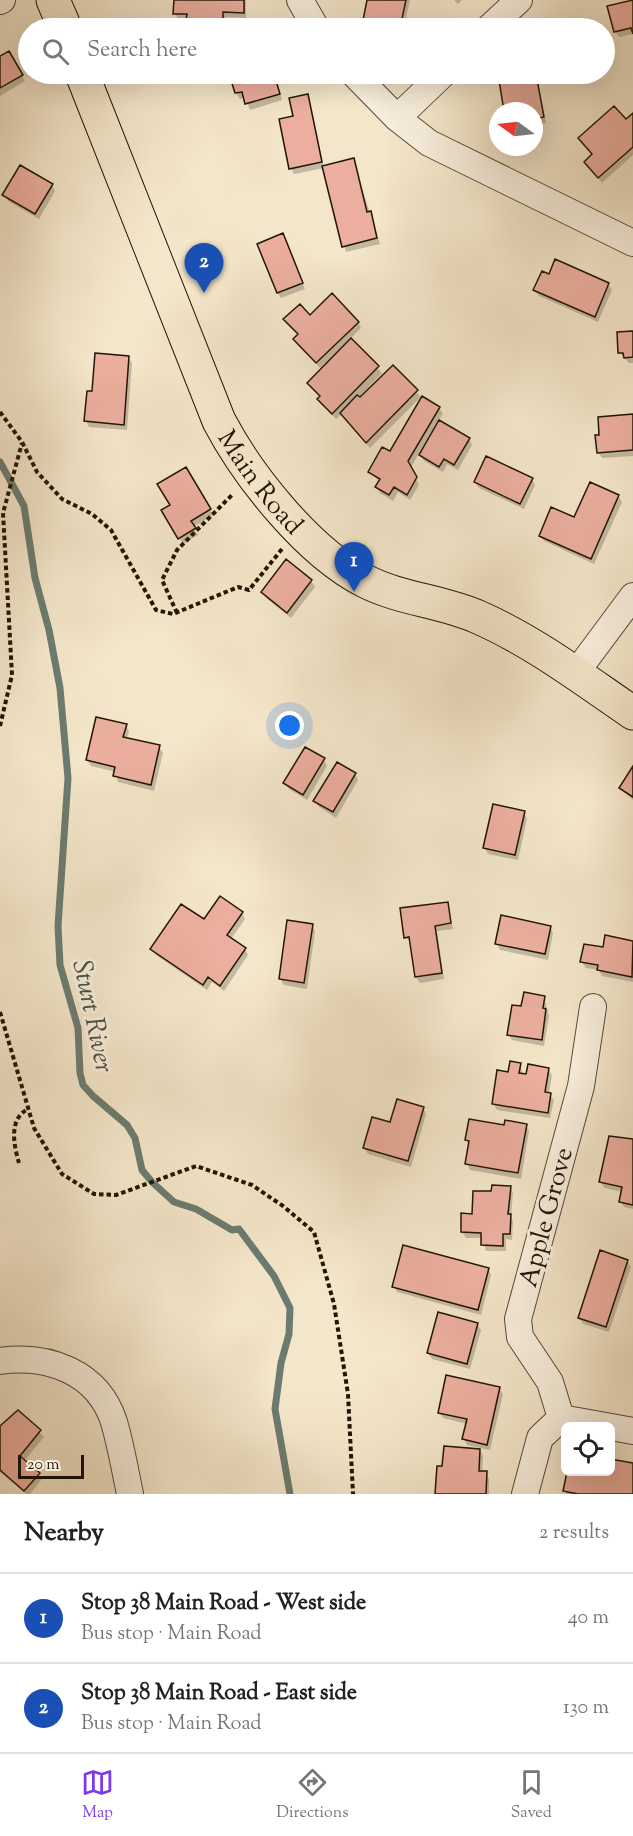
<!DOCTYPE html>
<html lang="en">
<head>
<meta charset="utf-8">
<style>
  :root { --surface:#fff; --page:#f2f2f2; --text:#222; --muted:#767676; --line:#e0e0e0; --accent:#7c3aed }
  body { margin:0; font-family:"Sorts Mill Goudy",serif; background:var(--page); color:var(--text) }
  .controls { position:absolute; right:18px; bottom:18px; display:grid; overflow:hidden; border-radius:9px; box-shadow:0 6px 24px #0002 }
  .controls button { width:54px; height:54px; display:grid; place-items:center; padding:0; border:0; border-bottom:2px solid var(--line); background:var(--surface); color:var(--text); font:30px sans-serif }
  .compass { position:absolute; left:489px; top:102px; width:54px; height:54px; border-radius:50%; background:var(--surface); box-shadow:0 6px 24px #0002; rotate:285deg }
  .scale { position:absolute; left:18px; bottom:15px; width:66px; box-sizing:border-box; padding-left:6px; border:3px solid #221505; border-top:0; font-size:16px; line-height:21px; white-space:nowrap; color:#221505; -webkit-text-stroke:4px #f8efdd; paint-order:stroke }
  .you { position:absolute; left:290px; top:726px; width:21px; height:21px; margin:-15px; border:4px solid #fff; border-radius:50%; background:#1a73e8; box-shadow:0 0 0 9px #1a73e833 }
  .badge { display:grid; place-items:center; width:39px; height:39px; border-radius:50%; background:var(--accent); color:#fff; font-size:20px; font-weight:700 }
  .pin { position:absolute; translate:-50% -50px; filter:drop-shadow(0 2px 3px #0008) }
  .pin::after { content:''; position:absolute; top:32px; width:21px; height:18px; background:inherit; clip-path:polygon(0 0,100% 0,50% 100%) }
  .list { margin:0; padding:0; list-style:none }
  h2 { display:flex; justify-content:space-between; align-items:center; height:78px; margin:0; padding:0 24px; font-size:26px }
  h2 small { font-size:20px; font-weight:400; color:var(--muted) }
  .list li { display:grid; grid-template-columns:39px 1fr auto; gap:18px; align-items:center; box-sizing:border-box; height:90px; padding:0 24px; border-top:2px solid var(--line) }
  .list b { display:block; font-size:22px; white-space:nowrap }
  .list p { margin:0; font-size:20px; white-space:nowrap; color:var(--muted) }
  .list em { font-size:20px; font-style:normal; color:var(--muted) }
  .icon { flex:none; width:33px; height:33px; fill:none; stroke:currentColor; stroke-width:2; stroke-linecap:round; stroke-linejoin:round }
  .map { position:relative; flex:none; width:633px; height:1494px; overflow:hidden }
  .search { position:absolute; background:var(--surface); box-shadow:0 6px 24px #0002; left:18px; right:18px; top:18px; height:66px; display:flex; align-items:center; gap:15px; box-sizing:border-box; padding:0 21px; border-radius:33px; color:var(--muted); font-size:22px }
  .sheet { height:258px; background:var(--surface) }
  nav { display:flex; justify-content:space-around; align-items:center; box-sizing:border-box; height:84px; border-top:2px solid var(--line); background:var(--surface); font-size:16px; color:var(--muted) }
  nav a { display:grid; justify-items:center; gap:3px }
  nav .on { color:var(--accent) }
  .map>svg:first-child { display:block }
</style>
</head>
<body>
<div class="map">
<svg width="633" height="1494" viewBox="0 0 633 1494">
  <rect width="100%" height="100%" fill="#f4e6ca"/>
  <filter id="stains"><feTurbulence type="fractalNoise" baseFrequency=".00333" numOctaves="4"/><feColorMatrix values="0 0 0 0 .2 0 0 0 0 .09 0 0 0 0 .02 0 0 0 .5 -.17"/></filter>
  <radialGradient id="worn" r=".72"><stop offset=".6" stop-color="#630" stop-opacity="0"/><stop offset="1" stop-color="#630" stop-opacity=".3"/></radialGradient>
  <path fill="#0003" d="M 175,0 L 246,0 L 246,18 L 226,17 L 226,27 L 191,26 L 188,20 L 178,19 L 175,13 Z
    M 369,0 L 410,0 L 404,28 L 368,25 L 364,19 Z
    M 454,0 L 462,0 L 458,4 Z
    M 633,1 L 633,34 L 619,37 L 615,31 Z
    M 9,53 L 25,81 L 0,96 L 0,58 Z
    M 231,74 L 275,74 L 282,100 L 250,110 L 245,97 L 240,99 L 236,93 Z
    M 535,75 L 546,123 L 534,125 L 534,111 L 506,111 Z
    M 307,95 L 324,167 L 353,160 L 380,244 L 346,252 L 324,168 L 294,174 L 291,168 L 295,117 Z
    M 633,115 L 633,155 L 602,183 L 586,162 L 593,156 L 579,138 L 626,122 Z
    M 52,185 L 55,191 L 39,219 L 8,201 L 4,195 Z
    M 286,241 L 305,289 L 281,298 L 278,293 Z
    M 550,276 L 608,284 L 612,290 L 598,322 L 539,296 L 535,290 Z
    M 310,317 L 358,322 L 361,328 L 350,339 L 382,373 L 358,398 L 361,399 L 393,367 L 421,397 L 370,448 L 342,414 L 336,419 L 322,405 L 320,397 L 309,383 L 327,365 L 325,363 L 320,368 L 299,345 L 295,339 L 299,336 L 285,319 Z
    M 633,333 L 633,363 L 629,363 L 620,353 Z
    M 128,357 L 132,363 L 127,430 L 89,427 L 86,421 Z
    M 439,408 L 443,414 L 438,421 L 469,439 L 472,445 L 458,470 L 447,464 L 443,472 L 424,461 L 419,453 L 411,468 L 419,485 L 410,500 L 398,492 L 393,501 L 380,493 L 377,487 L 380,482 L 370,472 Z
    M 633,416 L 633,456 L 602,458 L 598,452 Z
    M 185,469 L 213,515 L 193,527 L 198,535 L 183,544 L 163,511 L 172,506 Z
    M 532,479 L 535,485 L 524,509 L 479,488 L 475,482 Z
    M 618,496 L 622,502 L 594,564 L 544,541 L 540,535 Z
    M 311,581 L 315,587 L 291,618 L 266,598 L 263,592 Z
    M 126,725 L 129,731 L 127,739 L 159,747 L 163,753 L 154,791 L 118,782 L 116,772 L 91,766 L 87,760 Z
    M 324,760 L 327,766 L 307,800 L 289,789 L 285,783 Z
    M 633,768 L 633,800 L 620,788 Z
    M 355,774 L 358,780 L 336,818 L 319,807 L 315,801 Z
    M 524,813 L 527,819 L 518,860 L 488,854 L 485,848 Z
    M 447,903 L 453,929 L 437,931 L 444,979 L 420,983 L 416,977 L 412,943 L 405,937 Z
    M 242,913 L 245,919 L 231,939 L 245,949 L 248,955 L 224,991 L 212,982 L 207,990 L 156,955 L 152,949 L 204,921 Z
    M 312,925 L 315,931 L 307,989 L 284,985 L 280,979 Z
    M 550,927 L 553,933 L 548,960 L 500,950 L 497,944 Z
    M 606,937 L 633,942 L 633,982 L 602,976 L 599,970 L 586,968 L 582,962 L 604,949 Z
    M 544,997 L 549,1016 L 544,1046 L 512,1040 L 508,1034 L 523,1008 Z
    M 520,1064 L 523,1075 L 548,1069 L 552,1075 L 549,1094 L 554,1100 L 550,1118 L 497,1110 L 493,1103 L 509,1073 Z
    M 423,1108 L 426,1114 L 411,1167 L 368,1154 L 364,1148 L 391,1124 Z
    M 526,1125 L 529,1131 L 521,1179 L 470,1170 L 467,1164 L 470,1145 L 467,1140 L 505,1127 Z
    M 633,1141 L 633,1209 L 624,1207 L 620,1201 L 623,1192 L 604,1188 L 601,1182 Z
    M 510,1187 L 513,1193 L 511,1217 L 513,1222 L 512,1240 L 506,1239 L 506,1251 L 486,1251 L 482,1238 L 466,1238 L 462,1232 L 473,1215 Z
    M 627,1261 L 631,1267 L 609,1332 L 583,1324 L 580,1318 Z
    M 488,1269 L 491,1275 L 481,1315 L 397,1292 L 394,1286 Z
    M 477,1324 L 481,1330 L 470,1369 L 432,1359 L 428,1353 Z
    M 499,1388 L 503,1394 L 490,1450 L 467,1445 L 464,1439 L 467,1424 L 443,1418 L 439,1412 Z
    M 18,1412 L 44,1437 L 24,1461 L 42,1479 L 30,1494 L 26,1494 L 0,1472 L 0,1429 Z
    M 480,1450 L 483,1456 L 482,1472 L 486,1473 L 489,1479 L 489,1494 L 436,1494 L 444,1468 Z
    M 633,1464 L 633,1494 L 567,1494 L 565,1491 L 576,1472 L 610,1472 Z"/>
  <g fill="none" stroke-linecap="round" stroke-linejoin="round">
    <path stroke="#6b7b70" stroke-width="7" d="M 0,462 L 24,506 L 35,578 L 49,630 L 60,688 L 68,778 L 58,926 L 60,965 L 78,1028 L 80,1073 L 83,1085 L 93,1096 L 127,1125 L 135,1138 L 142,1170 L 152,1182 L 174,1202 L 196,1209 L 232,1230 L 239,1229 L 274,1276 L 290,1308 L 289,1334 L 281,1363 L 275,1409 L 290,1494"/>
  </g>
  <path fill="#ecaf9f" stroke="#221505" stroke-width="1.5" d="M 174,0 L 244,0 L 244,13 L 223,12 L 223,21 L 186,20 L 187,14 L 173,14 Z
    M 367,0 L 406,0 L 400,28 L 363,20 Z
    M 633,0 L 633,34 L 631,28 L 614,32 L 607,6 Z
    M 9,51 L 23,75 L 0,88 L 0,56 Z
    M 229,74 L 274,74 L 280,94 L 245,104 L 242,92 L 235,93 Z
    M 536,74 L 544,117 L 534,119 L 534,111 L 504,111 L 499,80 Z
    M 308,94 L 322,162 L 289,169 L 279,119 L 293,116 L 289,98 Z
    M 614,106 L 626,119 L 633,113 L 633,147 L 598,178 L 584,162 L 592,154 L 578,138 Z
    M 354,158 L 367,212 L 371,211 L 377,238 L 342,247 L 322,166 Z
    M 20,165 L 53,184 L 35,214 L 2,195 Z
    M 283,233 L 303,283 L 277,293 L 257,244 Z
    M 555,259 L 609,283 L 595,317 L 533,290 L 542,271 L 549,274 Z
    M 332,293 L 359,322 L 316,363 L 293,339 L 298,334 L 283,319 L 300,304 L 310,315 Z
    M 633,331 L 633,357 L 624,358 L 623,353 L 618,353 L 617,332 Z
    M 351,338 L 379,366 L 332,414 L 317,399 L 320,396 L 307,383 Z
    M 95,353 L 129,356 L 124,425 L 84,421 L 87,391 L 92,391 Z
    M 393,365 L 418,390 L 366,443 L 340,413 L 357,395 L 360,397 Z
    M 422,396 L 440,407 L 408,461 L 417,477 L 407,495 L 394,487 L 389,495 L 375,487 L 380,479 L 368,472 L 382,447 L 390,451 Z
    M 633,414 L 633,450 L 597,453 L 595,435 L 599,435 L 598,417 Z
    M 439,420 L 470,438 L 454,465 L 444,459 L 439,467 L 419,455 Z
    M 486,456 L 533,478 L 520,504 L 474,482 Z
    M 186,467 L 211,509 L 191,521 L 196,528 L 178,539 L 161,510 L 170,505 L 157,484 Z
    M 590,482 L 619,495 L 591,559 L 539,536 L 551,507 L 574,517 Z
    M 286,559 L 312,580 L 287,613 L 261,592 Z
    M 96,717 L 127,724 L 123,737 L 160,745 L 151,785 L 113,776 L 115,767 L 86,760 Z
    M 305,747 L 325,758 L 303,795 L 283,783 Z
    M 337,762 L 356,773 L 333,812 L 313,801 Z
    M 633,766 L 633,797 L 619,788 Z
    M 493,804 L 525,811 L 515,855 L 483,848 Z
    M 220,896 L 243,912 L 227,935 L 246,948 L 220,986 L 208,977 L 203,985 L 150,949 L 181,904 L 204,919 Z
    M 448,902 L 451,923 L 435,926 L 442,973 L 415,977 L 409,937 L 404,938 L 400,908 Z
    M 501,915 L 551,926 L 545,954 L 495,944 Z
    M 287,920 L 313,924 L 304,983 L 279,979 Z
    M 605,935 L 633,941 L 632,977 L 597,970 L 598,965 L 580,962 L 584,944 L 603,947 Z
    M 524,992 L 545,996 L 543,1008 L 546,1009 L 542,1040 L 507,1035 L 512,1005 L 521,1006 Z
    M 510,1061 L 521,1063 L 519,1073 L 526,1074 L 528,1064 L 549,1068 L 545,1092 L 551,1093 L 548,1113 L 492,1104 L 497,1070 L 508,1072 Z
    M 397,1099 L 424,1107 L 408,1161 L 363,1148 L 372,1117 L 390,1122 Z
    M 469,1119 L 504,1125 L 505,1120 L 527,1124 L 518,1173 L 465,1164 L 469,1141 L 465,1140 Z
    M 609,1136 L 633,1139 L 633,1205 L 619,1202 L 622,1187 L 599,1182 Z
    M 492,1185 L 511,1186 L 508,1214 L 511,1214 L 510,1234 L 503,1234 L 503,1246 L 481,1245 L 481,1233 L 461,1232 L 461,1213 L 472,1214 L 473,1191 L 491,1191 Z
    M 403,1245 L 489,1268 L 478,1310 L 392,1287 Z
    M 600,1250 L 628,1260 L 606,1327 L 578,1318 Z
    M 438,1312 L 478,1323 L 467,1364 L 427,1353 Z
    M 446,1375 L 500,1387 L 487,1445 L 462,1439 L 467,1419 L 438,1413 Z
    M 18,1410 L 41,1430 L 20,1456 L 40,1473 L 24,1491 L 0,1470 L 0,1426 Z
    M 444,1446 L 480,1449 L 479,1471 L 487,1471 L 486,1494 L 435,1494 L 437,1466 L 442,1466 Z
    M 610,1459 L 633,1463 L 633,1494 L 578,1494 L 563,1491 L 567,1472 L 610,1472 Z"/>
  <g fill="none" stroke-linecap="round" stroke-linejoin="round">
    <g stroke="#564936" stroke-width="28">
      <path id="minor" d="M 300,0 L 316,28
        M 0,1 L 2,0
        M 489,28 L 519,0
        M 354,74 L 397,118 L 429,143 L 633,243
        M 397,118 L 443,74
        M 575,674 L 633,596
        M 0,1361 C 48,1354 98,1372 114,1422 C 121,1446 125,1470 130,1494
        M 561,1418 L 550,1382 L 520,1337 L 518,1319 L 581,1086 L 593,1007
        M 525,1494 L 540,1438 L 561,1418 L 633,1431"/>
    </g>
    <g stroke="#221505" stroke-width="35">
      <g id="major">
        <path d="M 53,0 L 65,28"/>
        <path id="s1" d="M 82,74 L 219,421 C 248,476 308,552 365,581 C 400,599 441,601 478,617 C 533,641 583,679 633,713"/>
      </g>
    </g>
    <path stroke="#221505" stroke-width="4" stroke-dasharray="4.5 3" stroke-linecap="butt" d="M 0,412 L 22,442 L 37,472 L 62,499 L 92,514 L 111,530 L 156,610 L 173,614 L 238,587 L 249,590 L 282,549
      M 177,613 L 162,580 L 177,550 L 233,494
      M 0,726 L 12,675 L 3,513 L 22,443
      M 0,1012 L 34,1128 L 62,1174 L 94,1194 L 116,1195 L 196,1166 L 252,1185 L 283,1206 L 314,1232 L 334,1304 L 348,1394 L 353,1494
      M 19,1163 C 14,1146 8,1119 28,1109"/>
    <use href="#minor" stroke="#f8efdd" stroke-width="26"/>
    <use href="#major" stroke="#f4e6ca" stroke-width="33"/>
  </g>
  <g text-anchor="middle" stroke-width="6" stroke-linejoin="round" paint-order="stroke">
    <g font-size="26" fill="#221505" stroke="#f8efdd">
      <text dy="9" stroke="none"><textPath href="#s1" startOffset="447">Main Road</textPath></text>
      <text transform="translate(545 1217) rotate(-75)" y="9">Apple Grove</text>
    </g>
    <g font-size="27" font-style="italic" fill="#4d5043" stroke="#f8efdd">
      <text transform="translate(94 1016) rotate(78)" y="9">Sturt River</text>
    </g>
  </g>
  <rect width="100%" height="100%" filter="url(#stains)"/>
  <rect width="100%" height="100%" fill="url(#worn)"/>
</svg>
<div class="controls">
<button><svg class="icon" aria-label="locate" viewBox="0 0 24 24"><circle cx="12" cy="12" r="6"/><path d="M12 2v4M12 18v4M2 12h4M18 12h4"/></svg></button>
</div>
<svg class="compass" viewBox="-18 -18 36 36"><path d="M0-13l5 13h-10z" fill="#e53935"/><path d="M0 13l5-13h-10z" fill="#767676"/></svg>
<div class="scale">20 m</div>
<div class="you"></div>
<div class="pin badge" style="left:354px;top:592px;background:#1a4fb4">1</div>
<div class="pin badge" style="left:204px;top:293px;background:#1a4fb4">2</div>
<div class="search"><svg class="icon" aria-label="search" viewBox="0 0 24 24"><circle cx="10" cy="10" r="6"/><path d="M15 15l6 6"/></svg>Search here</div>
</div>
<section class="sheet">
<h2>Nearby<small>2 results</small></h2>
<ul class="list">
<li><span class="badge" style="background:#1a4fb4">1</span><div><b>Stop 38 Main Road - West side</b><p>Bus stop · Main Road</p></div><em>40 m</em></li>
<li><span class="badge" style="background:#1a4fb4">2</span><div><b>Stop 38 Main Road - East side</b><p>Bus stop · Main Road</p></div><em>130 m</em></li>
</ul>
</section>
<nav>
<a class="on"><svg class="icon" aria-label="map" viewBox="0 0 24 24"><path d="M3 6l6-2 6 2 6-2v14l-6 2-6-2-6 2zM9 4v14M15 6v14"/></svg>Map</a>
<a><svg class="icon" aria-label="directions" viewBox="0 0 24 24"><path d="M12 3l9 9-9 9-9-9zM9 14v-3h6M13 9l2 2-2 2"/></svg>Directions</a>
<a><svg class="icon" aria-label="saved" viewBox="0 0 24 24"><path d="M7 4h10v16l-5-4-5 4z"/></svg>Saved</a>
</nav>
</body>
</html>
